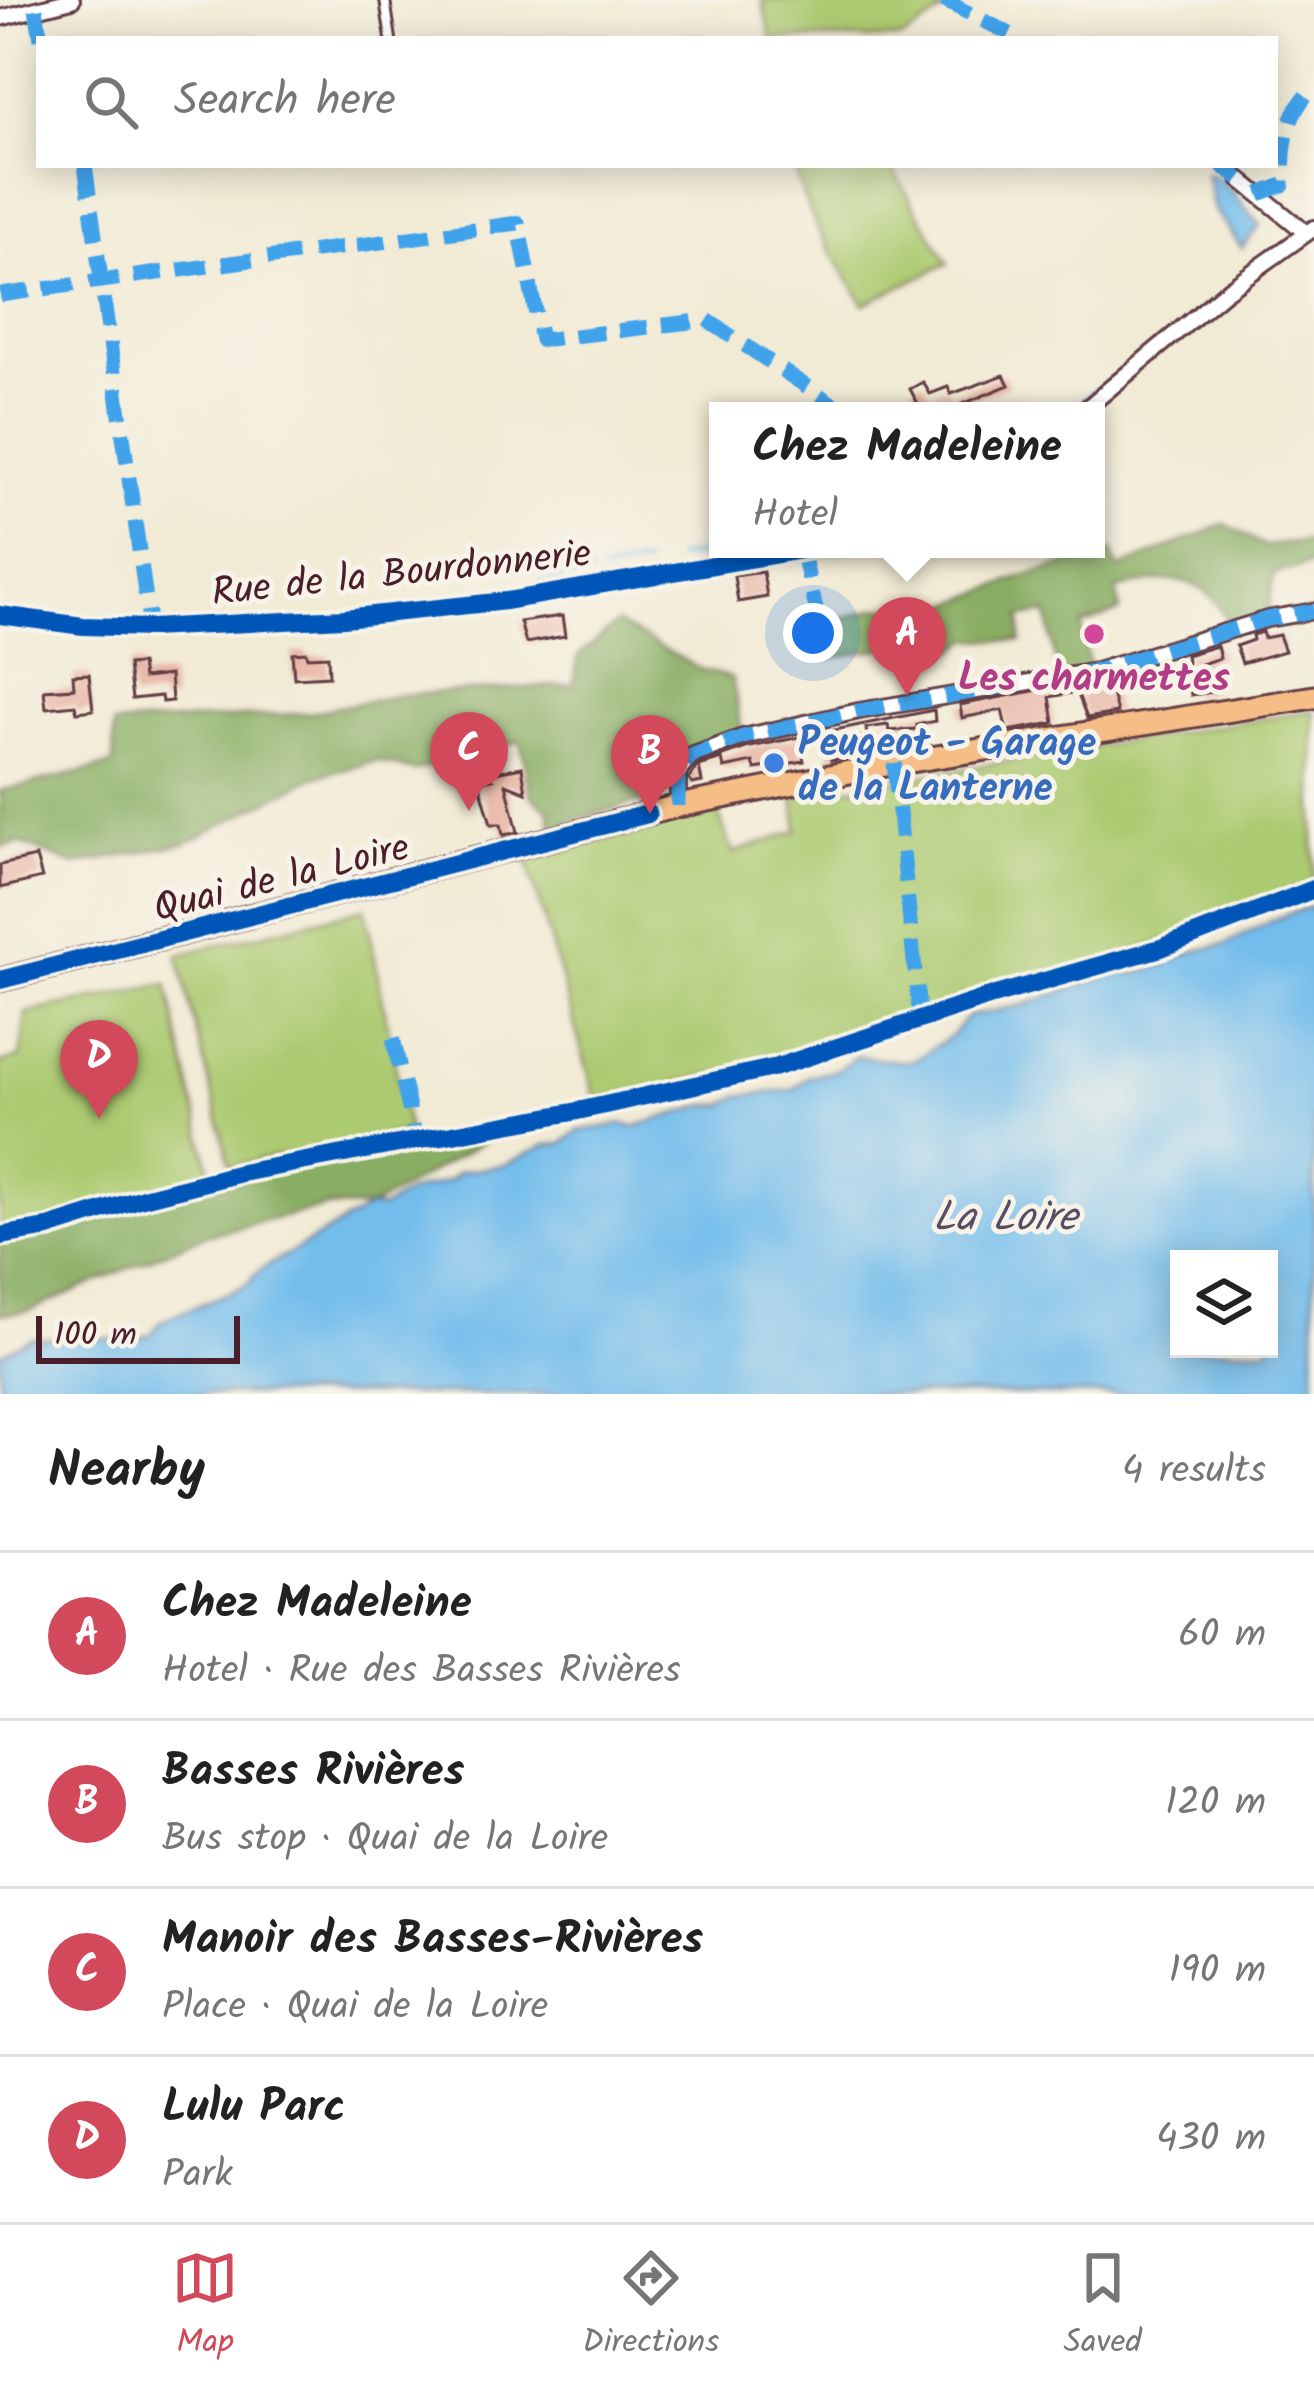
<!DOCTYPE html>
<html lang="en">
<head>
<meta charset="utf-8">
<style>
  :root { --surface:#fff; --page:#f2f2f2; --text:#222; --muted:#767676; --line:#e0e0e0; --accent:#d1495b }
  body { margin:0; font-family:Kalam,sans-serif; background:var(--page); color:var(--text) }
  .controls { position:absolute; right:36px; bottom:36px; display:grid; overflow:hidden; border-radius:0px; box-shadow:0 6px 30px #0003 }
  .controls button { width:108px; height:108px; display:grid; place-items:center; padding:0; border:0; border-bottom:3px solid var(--line); background:var(--surface); color:var(--text); font:60px sans-serif }
  .scale { position:absolute; left:36px; bottom:30px; width:204px; box-sizing:border-box; padding-left:12px; border:6px solid #4a1f2b; border-top:0; font-size:33px; line-height:42px; white-space:nowrap; color:#4a1f2b; -webkit-text-stroke:9px #f7f3e8; paint-order:stroke }
  .you { position:absolute; left:813px; top:633px; width:42px; height:42px; margin:-30px; border:9px solid #fff; border-radius:50%; background:#1a73e8; box-shadow:0 0 0 18px #1a73e833 }
  .badge { display:grid; place-items:center; width:78px; height:78px; border-radius:50%; background:var(--accent); color:#fff; font-size:39px; font-weight:700 }
  .pin { position:absolute; translate:-50% -99px; filter:drop-shadow(0 3px 6px #0008) }
  .pin::after { content:''; position:absolute; top:63px; width:42px; height:36px; background:inherit; clip-path:polygon(0 0,100% 0,50% 100%) }
  .popup { position:absolute; left:709px; top:402px; width:396px; height:156px; box-sizing:border-box; display:grid; place-content:center; border-radius:0px; background:var(--surface); filter:drop-shadow(0 3px 9px #0005); font-size:39px; white-space:nowrap; color:var(--muted) }
  .popup b { font-size:45px; color:var(--text) }
  .popup::after { content:''; position:absolute; left:50%; top:100%; margin-left:-24px; border:24px solid transparent; border-top-color:var(--surface) }
  .list { margin:0; padding:0; list-style:none }
  h2 { display:flex; justify-content:space-between; align-items:center; height:156px; margin:0; padding:0 48px; font-size:51px }
  h2 small { font-size:39px; font-weight:400; color:var(--muted) }
  .list li { display:grid; grid-template-columns:78px 1fr auto; gap:36px; align-items:center; box-sizing:border-box; height:168px; padding:0 48px; border-top:3px solid var(--line) }
  .list b { display:block; font-size:45px; white-space:nowrap }
  .list p { margin:0; font-size:39px; white-space:nowrap; color:var(--muted) }
  .list em { font-size:39px; font-style:normal; color:var(--muted) }
  .icon { flex:none; width:66px; height:66px; fill:none; stroke:currentColor; stroke-width:2; stroke-linecap:round; stroke-linejoin:round }
  .map { position:relative; flex:none; width:1314px; height:1394px; overflow:hidden }
  .search { position:absolute; background:var(--surface); box-shadow:0 6px 30px #0003; left:36px; right:36px; top:36px; height:132px; display:flex; align-items:center; gap:30px; box-sizing:border-box; padding:0 42px; border-radius:0px; color:var(--muted); font-size:45px }
  .sheet { height:828px; background:var(--surface) }
  nav { display:flex; justify-content:space-around; align-items:center; box-sizing:border-box; height:168px; border-top:3px solid var(--line); background:var(--surface); font-size:33px; color:var(--muted) }
  nav a { display:grid; justify-items:center; gap:6px }
  nav .on { color:var(--accent) }
  .map>svg:first-child { display:block }
</style>
</head>
<body>
<div class="map">
<svg width="1314" height="1394" viewBox="0 0 1314 1394">
  <rect width="100%" height="100%" fill="#f7f3e8"/>
  <filter id="ink" filterUnits="userSpaceOnUse"><feTurbulence type="fractalNoise" baseFrequency=".00833" numOctaves="2"/><feDisplacementMap in="SourceGraphic" scale="24" xChannelSelector="R" yChannelSelector="G"/><feConvolveMatrix kernelMatrix="1 2 1 2 8 2 1 2 1" color-interpolation-filters="sRGB"/></filter>
  <filter id="wash" filterUnits="userSpaceOnUse"><feTurbulence type="fractalNoise" baseFrequency=".004" numOctaves="4" result="noise"/><feDisplacementMap in="SourceGraphic" scale="48" xChannelSelector="R" yChannelSelector="G"/><feGaussianBlur stdDeviation="2.7" result="paint"/><feColorMatrix in="noise" values="0 0 0 0 0 0 0 0 0 0 0 0 0 0 0 0 0 1.4 0 .05"/><feComposite in="paint" operator="in"/></filter>
  <g filter="url(#wash)">
    <rect width="100%" height="100%" fill="#f1ead4"/>
    <path fill="#acca71" stroke="#7b744e" stroke-width="3" d="M 762,0 L 916,0 L 943,12 L 902,39 L 771,39 Z
      M 794,165 L 890,165 L 948,263 L 864,304 C 836,260 805,217 794,165 Z
      M 1314,710 L 1314,884 L 1166,941 L 828,1049 L 596,1100 L 527,860 L 717,810 L 733,853 L 798,831 L 794,797 Z
      M 365,908 L 408,1131 L 230,1166 L 178,955 Z
      M 167,984 L 211,1175 C 140,1193 72,1219 0,1230 L 0,1063 L 20,1058 L 26,1013 Z"/>
    <path fill="#89ae63" stroke="#6a6647" stroke-width="3" d="M 1225,524 L 1265,546 L 1314,541 L 1314,564 L 1274,574 L 1267,619 L 1230,631 C 1214,573 1166,574 1117,590 L 1120,611 L 1081,625 L 1090,672 L 1058,678 L 1047,613 L 1021,617 L 1021,641 L 969,639 L 955,650 L 883,648 L 822,660 L 817,625 L 874,609 L 896,607 L 925,614 L 1023,577 L 1112,551 L 1118,569 Z
      M 617,623 L 702,670 L 732,678 L 743,737 L 664,769 L 661,782 L 664,795 L 552,826 L 549,810 L 531,796 L 520,741 L 414,771 L 378,761 L 314,777 L 186,843 L 75,865 L 20,843 L 0,847 L 0,791 L 113,765 L 114,725 L 309,713 L 400,695 L 573,685 L 579,655 Z
      M 497,1134 L 369,1208 L 326,1207 L 205,1235 L 29,1311 L 0,1314 L 0,1241 C 61,1229 118,1208 178,1193 C 283,1167 390,1151 497,1134 Z"/>
    <path fill="#73bdec" stroke="#5e6e8c" stroke-width="3" fill-rule="evenodd" d="M 1206,173 L 1223,181 L 1260,225 L 1242,248 L 1214,209 Z
      M 1314,905 L 1314,1394 L 0,1394 L 0,1354 L 30,1338 L 124,1339 L 150,1335 L 161,1321 L 245,1286 L 260,1270 L 369,1208 L 383,1208 L 407,1193 L 448,1181 L 459,1172 L 504,1165 L 546,1145 L 562,1144 L 578,1131 L 623,1124 L 633,1127 L 706,1105 L 724,1105 L 739,1096 L 793,1090 L 808,1077 L 835,1071 L 858,1056 L 907,1062 L 918,1058 L 952,1035 L 968,1016 L 1024,1005 L 1109,975 L 1133,974 L 1162,966 L 1188,953 L 1226,944 L 1278,918 ZM 1269,1259 L 1269,1349 L 1179,1349 L 1179,1259 Z"/>
    <g fill="none" stroke-linecap="round" stroke-linejoin="round">
      <path stroke="#73bdec" stroke-width="4.5" d="M 1068,411 L 1112,379
        M 810,555 L 850,549
        M 677,558 L 730,549
        M 602,572 L 645,564
        M 541,582 L 591,574"/>
    </g>
    <g id="blocks">
      <path fill="#e7b1a2" d="M 1004,375 L 1009,385 L 946,411 L 922,411 L 910,389 L 923,382 L 930,394 L 948,387 L 951,394 Z
        M 763,572 L 767,597 L 738,602 L 734,576 Z
        M 562,616 L 565,636 L 526,643 L 520,622 Z
        M 1262,632 L 1264,638 L 1279,635 L 1285,651 L 1242,663 L 1236,646 L 1253,640 L 1252,635 Z
        M 1217,646 L 1220,658 L 1201,664 L 1203,681 L 1213,692 L 1191,695 L 1186,655 Z
        M 306,652 L 307,657 L 328,656 L 329,676 L 294,678 L 292,653 Z
        M 141,664 L 143,678 L 170,675 L 172,701 L 162,702 L 161,696 L 132,699 L 128,665 Z
        M 1134,672 L 1137,688 L 1112,693 L 1117,713 L 1087,718 L 1077,692 L 1050,697 L 1054,723 L 1007,731 L 1002,710 L 962,718 L 960,705 Z
        M 89,674 L 93,710 L 77,712 L 75,705 L 46,708 L 44,690 L 74,688 L 73,675 Z
        M 934,710 L 935,721 L 917,725 L 917,729 L 889,731 L 888,725 L 866,728 L 867,736 L 843,740 L 845,758 L 831,760 L 827,737 L 800,743 L 804,761 L 755,769 L 753,762 L 724,768 L 722,759 L 699,766 L 702,782 L 692,784 L 689,779 L 698,765 L 746,748 Z
        M 522,767 L 526,792 L 506,784 L 518,832 L 503,835 L 501,824 L 491,824 L 479,781 L 492,779 L 484,774 Z
        M 36,857 L 42,878 L 0,888 L 0,865 Z"/>
    </g>
  </g>
  <g filter="url(#ink)">
    <use href="#blocks" fill-opacity="0" stroke="#633d44" stroke-width="3"/>
    <g fill="none" stroke-linecap="round" stroke-linejoin="round">
      <g stroke="#633d44" stroke-width="14">
        <path id="lane" d="M 385,0 L 391,39"/>
      </g>
      <g stroke="#633d44" stroke-width="20">
        <path id="street" d="M 0,18 L 72,0
          M 1240,179 L 1305,232
          M 1083,411 L 1226,291 L 1314,228
          M 0,615 L 83,626 L 150,628 L 344,618 L 506,601 L 807,549
          M 678,806 L 678,773 L 691,756 L 743,737 L 859,711 L 1096,671 L 1267,619 L 1314,611"/>
      </g>
      <g stroke="#633d44" stroke-width="27">
        <path id="primary" d="M 0,980 L 678,806 L 880,766 L 1314,697"/>
      </g>
      <use href="#lane" stroke="#fff" stroke-width="8"/>
      <use href="#street" stroke="#fff" stroke-width="14"/>
      <use href="#primary" stroke="#f6be87" stroke-width="21"/>
      <path stroke="#40a2eb" stroke-width="15" stroke-dasharray="30 15" stroke-linecap="butt" d="M 943,0 L 1020,39
        M 36,9 L 41,39
        M 85,165 L 150,628
        M 1221,165 L 1240,179
        M 1259,194 L 1283,185 C 1283,146 1285,115 1314,87
        M 0,295 L 518,223 L 541,340 L 707,320 L 843,411
        M 802,550 L 818,617
        M 894,763 L 920,1021
        M 678,806 L 678,773 L 691,756 L 743,737 L 859,711 L 1096,671 L 1267,619 L 1314,611
        M 393,1038 L 416,1139"/>
      <g stroke="#f7f3e8" stroke-width="26">
        <path id="cycleway" d="M 0,615 L 83,626 L 150,628 L 344,618 L 506,601 L 807,549
          M 0,980 L 648,814
          M 0,1236 L 48,1228 L 143,1198 L 241,1173 L 573,1112 L 777,1067 L 992,996 L 1161,948 L 1314,889"/>
      </g>
      <use href="#cycleway" stroke="#0057b8" stroke-width="18"/>
    </g>
  </g>
  <circle fill="#d1479c" stroke="#f7f3e8" stroke-width="4.5" cx="1094" cy="634" r="12"/>
  <circle fill="#3f7fe0" stroke="#f7f3e8" stroke-width="4.5" cx="774" cy="763" r="12"/>
  <g text-anchor="middle" stroke-width="10" stroke-linejoin="round" paint-order="stroke">
    <g font-size="39" fill="#4a1f2b" stroke="#f7f3e8">
      <text transform="translate(401 571) rotate(-6)" y="14">Rue de la Bourdonnerie</text>
      <text transform="translate(281 876) rotate(-14)" y="14">Quai de la Loire</text>
    </g>
    <g font-size="39" font-weight="bold" fill="#b23c85" stroke="#f7f3e8">
      <text x="1094" y="690">Les charmettes</text>
    </g>
    <g font-size="39" font-weight="bold" fill="#366cbe" stroke="#f7f3e8" text-anchor="start">
      <text x="798" y="755">Peugeot - Garage<tspan x="798" dy="45">de la Lanterne</tspan></text>
    </g>
    <g font-size="42" font-style="italic" fill="#564e65" stroke="#f7f3e8">
      <text x="1005" y="1230">La Loire</text>
    </g>
  </g>
</svg>
<div class="controls">
<button><svg class="icon" aria-label="layers" viewBox="0 0 24 24"><path d="M12 4l9 5-9 5-9-5zM3 14l9 5 9-5"/></svg></button>
</div>
<div class="scale">100 m</div>
<div class="you"></div>
<div class="pin badge" style="left:907px;top:696px">A</div>
<div class="popup"><b>Chez Madeleine</b>Hotel</div>
<div class="pin badge" style="left:650px;top:814px">B</div>
<div class="pin badge" style="left:469px;top:811px">C</div>
<div class="pin badge" style="left:99px;top:1119px">D</div>
<div class="search"><svg class="icon" aria-label="search" viewBox="0 0 24 24"><circle cx="10" cy="10" r="6"/><path d="M15 15l6 6"/></svg>Search here</div>
</div>
<section class="sheet">
<h2>Nearby<small>4 results</small></h2>
<ul class="list">
<li><span class="badge">A</span><div><b>Chez Madeleine</b><p>Hotel · Rue des Basses Rivières</p></div><em>60 m</em></li>
<li><span class="badge">B</span><div><b>Basses Rivières</b><p>Bus stop · Quai de la Loire</p></div><em>120 m</em></li>
<li><span class="badge">C</span><div><b>Manoir des Basses-Rivières</b><p>Place · Quai de la Loire</p></div><em>190 m</em></li>
<li><span class="badge">D</span><div><b>Lulu Parc</b><p>Park</p></div><em>430 m</em></li>
</ul>
</section>
<nav>
<a class="on"><svg class="icon" aria-label="map" viewBox="0 0 24 24"><path d="M3 6l6-2 6 2 6-2v14l-6 2-6-2-6 2zM9 4v14M15 6v14"/></svg>Map</a>
<a><svg class="icon" aria-label="directions" viewBox="0 0 24 24"><path d="M12 3l9 9-9 9-9-9zM9 14v-3h6M13 9l2 2-2 2"/></svg>Directions</a>
<a><svg class="icon" aria-label="saved" viewBox="0 0 24 24"><path d="M7 4h10v16l-5-4-5 4z"/></svg>Saved</a>
</nav>
</body>
</html>
